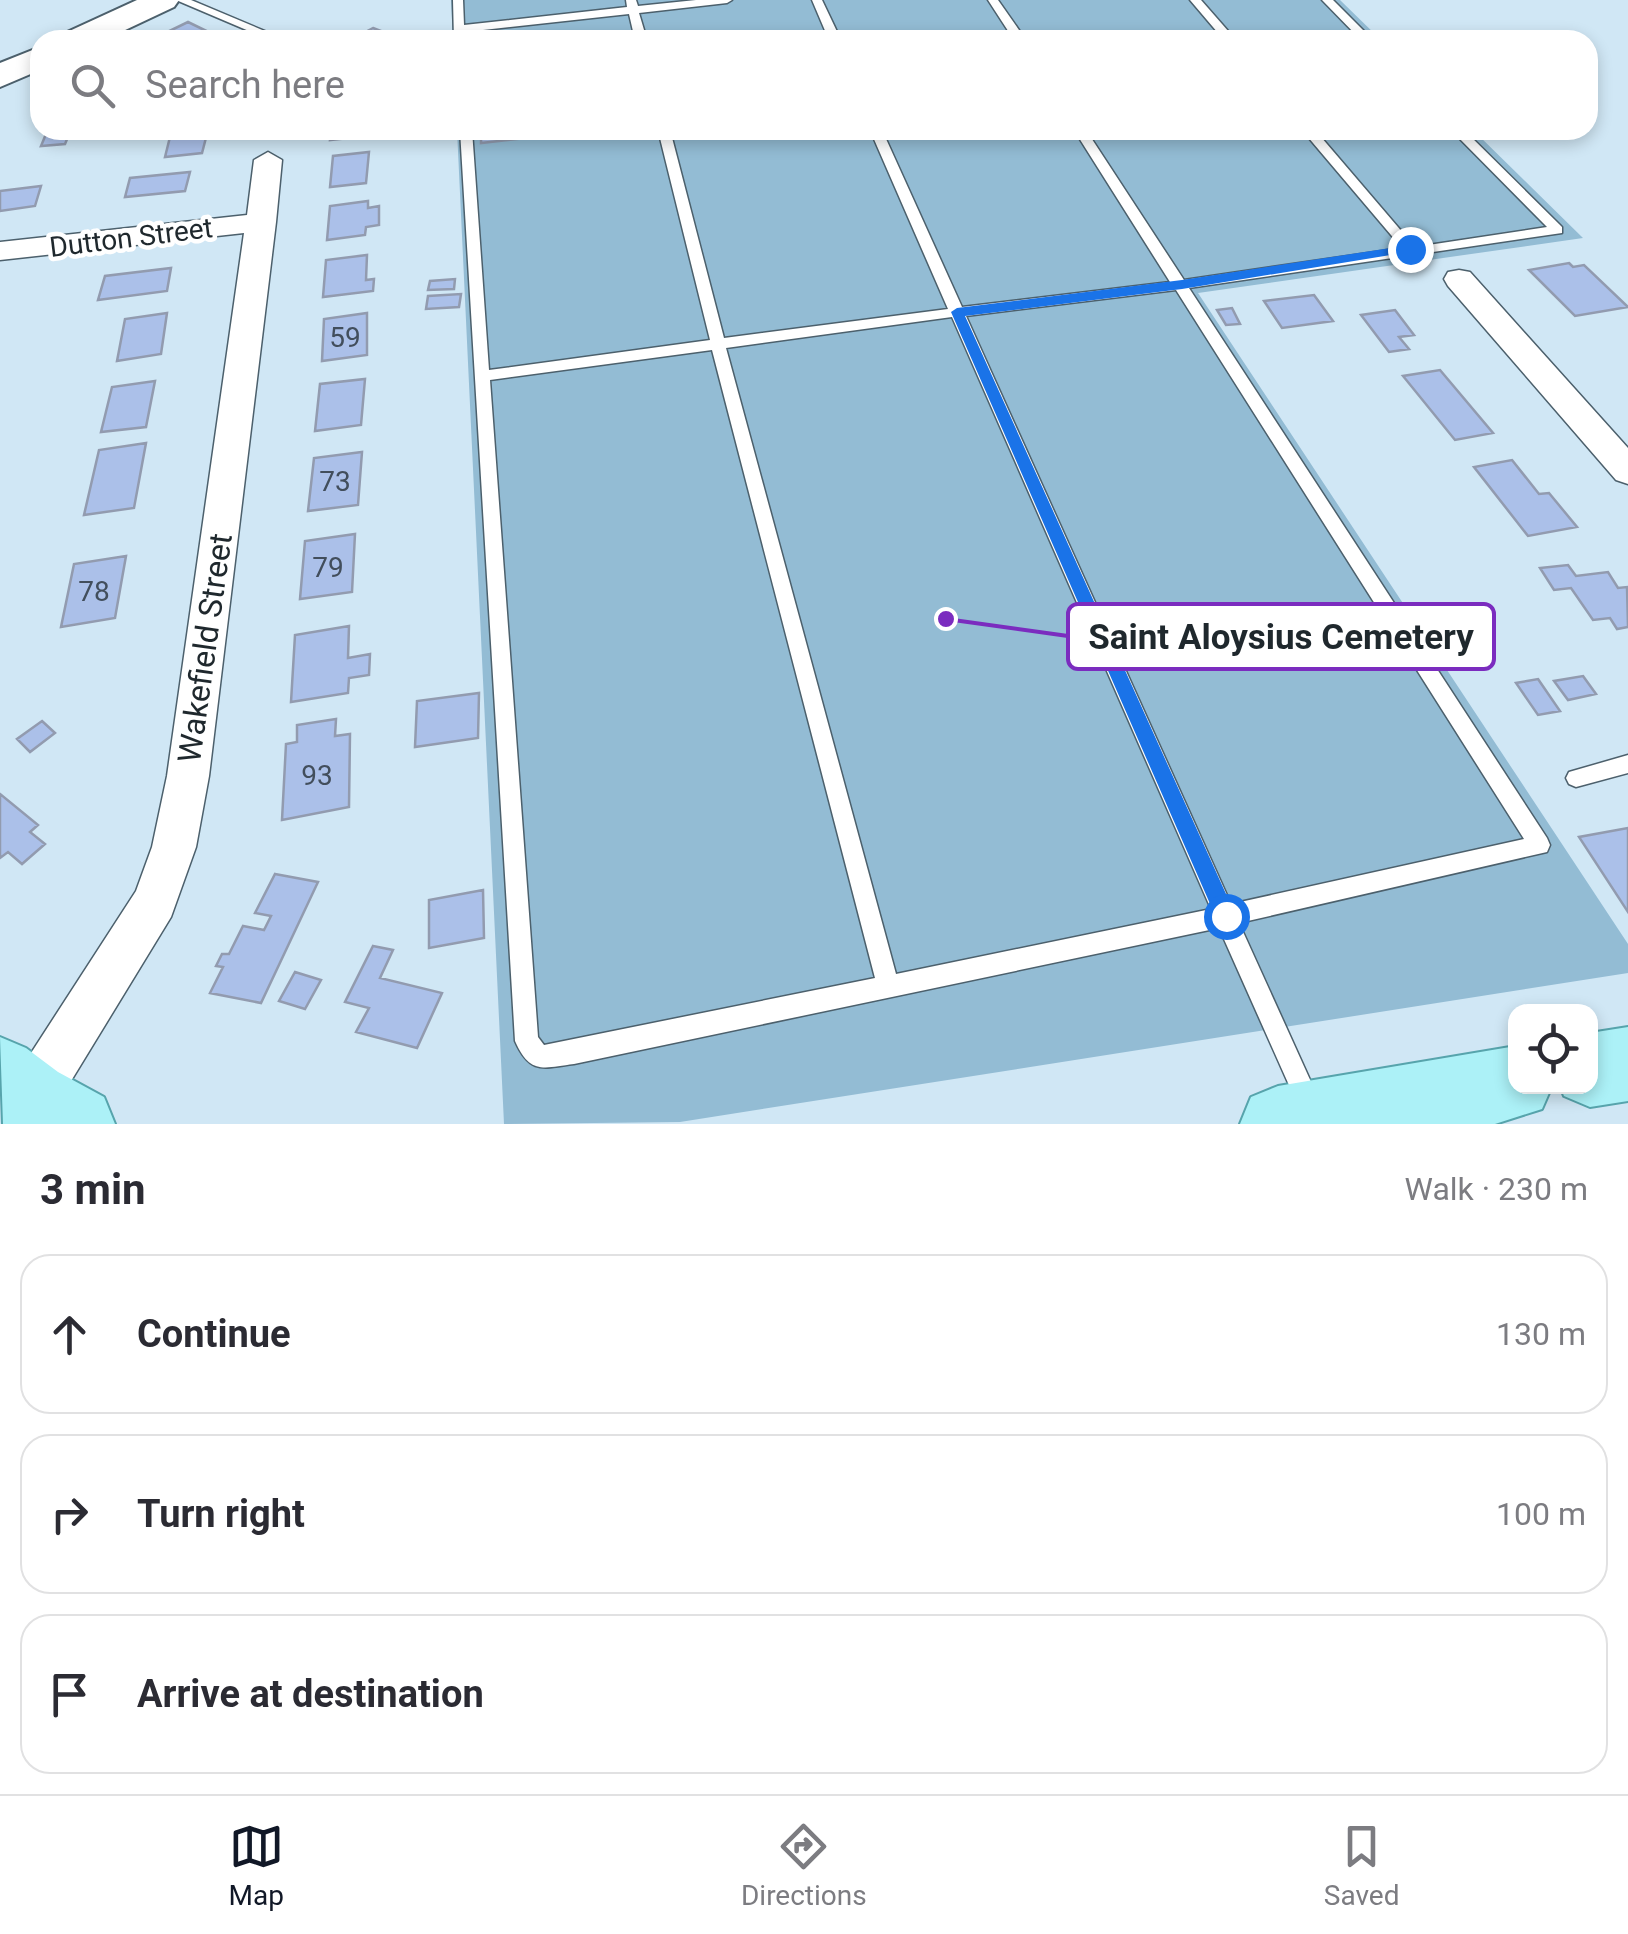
<!DOCTYPE html>
<html lang="en">
<head>
<meta charset="utf-8">
<style>
  :root { --surface:#fff; --page:#f7f7f7; --text:#2b2b33; --muted:#7c7c81; --line:#e1e1e2; --accent:#111827 }
  body { margin:0; font-family:Roboto,sans-serif; background:var(--page); color:var(--text) }
  .controls { position:absolute; right:30px; bottom:30px; display:grid; overflow:hidden; border-radius:20px; box-shadow:0 5px 15px #0003 }
  .controls button { width:90px; height:90px; display:grid; place-items:center; padding:0; border:0; border-bottom:2px solid var(--line); background:var(--surface); color:var(--text); font:50px sans-serif }
  .stop { position:absolute; width:30px; height:30px; margin:-22px; border:8px solid #1a73e8; border-radius:50%; background:#fff }
  .stop.end { background:#1a73e8; border-color:#fff; box-shadow:0 2px 10px #0008 }
  .list { margin:0; padding:0; list-style:none }
  h2 { display:flex; justify-content:space-between; align-items:center; height:130px; margin:0; padding:0 40px; font-size:42px }
  h2 small { font-size:32px; font-weight:400; color:var(--muted) }
  .list li { display:grid; grid-template-columns:65px 1fr auto; gap:30px; align-items:center; box-sizing:border-box; height:160px; margin:0 20px 20px; padding:0 20px; border:2px solid var(--line); border-radius:30px }
  .list b { display:block; font-size:38px; white-space:nowrap }
  .list em { font-size:32px; font-style:normal; color:var(--muted) }
  .icon { flex:none; width:55px; height:55px; fill:none; stroke:currentColor; stroke-width:2; stroke-linecap:round; stroke-linejoin:round }
  .map { position:relative; flex:none; width:1628px; height:1124px; overflow:hidden }
  .search { position:absolute; background:var(--surface); box-shadow:0 5px 15px #0003; left:30px; right:30px; top:30px; height:110px; display:flex; align-items:center; gap:25px; box-sizing:border-box; padding:0 35px; border-radius:30px; color:var(--muted); font-size:38px }
  .sheet { height:670px; background:var(--surface) }
  nav { display:flex; justify-content:space-around; align-items:center; box-sizing:border-box; height:140px; border-top:2px solid var(--line); background:var(--surface); font-size:28px; color:var(--muted) }
  nav a { display:grid; justify-items:center; gap:5px }
  nav .on { color:var(--accent) }
  .map>svg:first-child { display:block }
</style>
</head>
<body>
<div class="map">
<svg width="1628" height="1124" viewBox="0 0 1628 1124">
  <rect width="100%" height="100%" fill="#d0e7f5"/>
  <path fill="#93bcd4" d="M 451,0 L 1340,0 L 1381,40 L 453,40 Z
    M 457,130 L 1473,130 L 1583,238 L 1198,293 L 1628,944 L 1628,973 L 680,1122 L 504,1124 Z"/>
  <path fill="#abc0e9" stroke="#929baf" stroke-width="2.5" d="M 188,22 L 219,37 L 171,40 L 161,35 Z
    M 373,28 L 399,38 L 350,40 Z
    M 208,130 L 202,153 L 165,157 L 171,133 Z
    M 331,130 L 367,130 L 366,136 L 330,140 Z
    M 481,130 L 571,130 L 571,133 L 481,143 Z
    M 70,132 L 65,144 L 41,146 L 46,134 Z
    M 369,152 L 366,183 L 330,187 L 333,156 Z
    M 190,172 L 185,191 L 125,197 L 130,178 Z
    M 41,186 L 35,206 L 0,211 L 0,191 Z
    M 368,201 L 368,208 L 379,206 L 379,225 L 366,227 L 365,235 L 327,240 L 330,206 Z
    M 367,255 L 366,280 L 374,279 L 373,291 L 323,297 L 326,260 Z
    M 1569,263 L 1573,267 L 1584,265 L 1628,307 L 1575,316 L 1529,270 Z
    M 171,268 L 167,291 L 98,300 L 105,276 Z
    M 455,279 L 454,289 L 428,290 L 430,281 Z
    M 461,294 L 459,307 L 426,309 L 428,296 Z
    M 1314,295 L 1333,321 L 1282,328 L 1264,301 Z
    M 1232,308 L 1240,324 L 1226,325 L 1217,310 Z
    M 1395,310 L 1414,335 L 1399,337 L 1409,349 L 1389,352 L 1361,315 Z
    M 167,313 L 161,354 L 117,361 L 125,319 Z
    M 367,313 L 367,355 L 322,361 L 324,319 Z
    M 1440,370 L 1493,433 L 1455,440 L 1403,376 Z
    M 365,379 L 361,425 L 315,431 L 320,384 Z
    M 155,381 L 146,427 L 101,432 L 112,387 Z
    M 146,443 L 134,508 L 84,515 L 99,450 Z
    M 362,452 L 358,505 L 308,511 L 314,458 Z
    M 1512,460 L 1539,494 L 1549,493 L 1577,527 L 1528,536 L 1474,467 Z
    M 355,534 L 352,592 L 300,599 L 305,541 Z
    M 126,556 L 115,618 L 61,627 L 74,564 Z
    M 1568,565 L 1576,576 L 1608,572 L 1618,588 L 1627,587 L 1628,627 L 1617,629 L 1610,618 L 1593,620 L 1571,588 L 1554,590 L 1540,568 Z
    M 349,626 L 348,658 L 370,654 L 369,675 L 349,678 L 348,693 L 291,702 L 295,635 Z
    M 1583,676 L 1596,694 L 1568,700 L 1554,681 Z
    M 1538,679 L 1560,711 L 1538,715 L 1516,683 Z
    M 479,693 L 478,738 L 415,747 L 417,701 Z
    M 336,719 L 335,736 L 350,734 L 349,807 L 282,820 L 286,744 L 297,742 L 297,725 Z
    M 42,721 L 55,733 L 30,752 L 17,739 Z
    M 0,794 L 38,825 L 30,832 L 45,844 L 22,864 L 8,852 L 0,858 Z
    M 1628,828 L 1628,912 L 1579,837 Z
    M 275,874 L 318,882 L 261,1003 L 210,993 L 223,967 L 216,966 L 222,954 L 229,954 L 243,926 L 264,930 L 271,916 L 255,913 Z
    M 483,890 L 484,938 L 429,948 L 429,900 Z
    M 373,946 L 393,950 L 380,978 L 442,993 L 417,1048 L 356,1032 L 369,1008 L 345,1002 Z
    M 295,972 L 321,980 L 305,1009 L 279,1001 Z"/>
  <g fill="none" stroke-linecap="round" stroke-linejoin="round">
    <g stroke="#4c606c" stroke-width="3">
      <path id="lane" d="M 176,0 L 191,0 L 286,40 L 270,40 Z
        M 453,0 L 463,0 L 464,25 L 627,7 L 626,0 L 636,0 L 638,6 L 696,0 L 732,0 L 727,3 L 639,13 L 647,40 L 635,40 L 629,14 L 465,32 L 466,40 L 454,40 Z
        M 812,0 L 822,0 L 841,40 L 829,40 Z
        M 988,0 L 998,0 L 1026,40 L 1014,40 Z
        M 1190,0 L 1201,0 L 1236,40 L 1224,40 Z
        M 1322,0 L 1333,0 L 1373,40 L 1361,40 Z
        M 460,130 L 472,130 L 489,370 L 710,340 L 658,130 L 670,130 L 724,338 L 948,309 L 870,130 L 882,130 L 962,307 L 1170,282 L 1074,130 L 1086,130 L 1184,280 L 1402,248 L 1302,130 L 1315,130 L 1415,247 L 1547,227 L 1451,130 L 1464,130 L 1562,227 L 1562,233 L 1189,288 L 1547,838 L 1550,845 L 1547,852 L 1239,923 L 1321,1104 L 1317,1112 L 1309,1116 L 1301,1112 L 1219,928 L 574,1064 C 543,1068 530,1075 515,1041 ZM 1176,290 L 1524,839 L 1231,904 L 966,316 ZM 952,317 L 1211,909 L 896,974 L 726,348 ZM 712,350 L 875,978 L 544,1045 L 538,1037 L 490,380 Z
        M 1628,755 L 1628,773 L 1576,787 L 1569,784 L 1566,778 L 1569,772 Z"/>
    </g>
    <g stroke="#4c606c" stroke-width="3">
      <path id="street" d="M 268,152 L 282,160 L 276,222 L 209,776 L 196,847 L 171,917 L 49,1117 L 30,1124 L 13,1117 L 5,1099 L 13,1081 L 136,891 L 152,847 L 167,776 L 244,233 L 0,260 L 0,242 L 247,215 L 254,160 Z
        M 1459,270 L 1470,272 L 1628,448 L 1628,484 L 1616,480 L 1448,286 L 1444,279 L 1448,272 Z"/>
    </g>
    <g stroke="#4c606c" stroke-width="4">
      <path id="secondary" d="M 137,0 L 179,0 L 174,7 L 104,40 L 60,40 L 65,33 Z
        M 40,47 L 40,70 L 0,87 L 0,63 Z"/>
    </g>
    <g stroke="#57a4ac" stroke-width="4">
      <path id="primary" d="M 1628,1027 L 1628,1101 L 1590,1107 L 1564,1096 L 1560,1086 L 1590,1086 L 1590,1033 Z
        M 0,1037 L 26,1048 L 58,1072 L 104,1097 L 115,1124 L 3,1124 Z
        M 1516,1046 L 1516,1086 L 1552,1086 L 1542,1109 L 1495,1124 L 1240,1124 L 1251,1097 L 1278,1086 Z"/>
    </g>
    <use href="#lane" fill="#fff" fill-rule="evenodd"/>
    <use href="#street" fill="#fff" fill-rule="evenodd"/>
    <use href="#secondary" fill="#fff" fill-rule="evenodd"/>
    <use href="#primary" fill="#acf1f7" fill-rule="evenodd"/>
  </g>
  <path fill="#1a73e8" d="M 1410,245 L 1415,246 L 1415,251 L 1182,289 L 965,316 L 1236,916 L 1226,925 L 1218,922 L 951,312 L 957,308 L 1182,280 Z"/>
  <g text-anchor="middle" stroke-width="9" stroke-linejoin="round" paint-order="stroke">
    <g font-size="28" fill="#1f282d" stroke="#fff">
      <text transform="translate(131 237) rotate(-7)" y="10">Dutton Street</text>
    </g>
    <g font-size="28" fill="#424e5c">
      <text x="345" y="347">59</text>
      <text x="335" y="491">73</text>
      <text x="328" y="577">79</text>
      <text x="94" y="601">78</text>
      <text x="317" y="785">93</text>
    </g>
    <g font-size="32" fill="#1f282d" stroke="#fff">
      <text transform="translate(205 648) rotate(-82)" y="11">Wakefield Street</text>
    </g>
  </g>
  <path fill="none" stroke="#7b2cbf" stroke-width="4" d="M946 619L1068 636"/>
  <circle fill="#7b2cbf" stroke="#fff" stroke-width="4" cx="946" cy="619" r="10"/>
  <rect fill="#fff" stroke="#7b2cbf" stroke-width="4" x="1068" y="604" width="426" height="65" rx="10"/>
  <g font-size="35" text-anchor="middle" font-weight="bold" fill="#1f282d">
    <text x="1281" y="649">Saint Aloysius Cemetery</text>
  </g>
</svg>
<div class="controls">
<button><svg class="icon" aria-label="locate" viewBox="0 0 24 24"><circle cx="12" cy="12" r="6"/><path d="M12 2v4M12 18v4M2 12h4M18 12h4"/></svg></button>
</div>
<div class="stop" style="left:1226px;top:916px"></div>
<div class="stop end" style="left:1410px;top:249px"></div>
<div class="search"><svg class="icon" aria-label="search" viewBox="0 0 24 24"><circle cx="10" cy="10" r="6"/><path d="M15 15l6 6"/></svg>Search here</div>
</div>
<section class="sheet">
<h2>3 min<small>Walk · 230 m</small></h2>
<ul class="list">
<li><svg class="icon" aria-label="ahead" viewBox="0 0 24 24"><path d="M12 20V5M6 11l6-6 6 6"/></svg><div><b>Continue</b></div><em>130 m</em></li>
<li><svg class="icon" aria-label="right" viewBox="0 0 24 24"><path d="M7 20v-9h11M14 6l5 5-5 5"/></svg><div><b>Turn right</b></div><em>100 m</em></li>
<li><svg class="icon" aria-label="arrive" viewBox="0 0 24 24"><path d="M6 21V4h12l-3 4 3 4H6"/></svg><div><b>Arrive at destination</b></div></li>
</ul>
</section>
<nav>
<a class="on"><svg class="icon" aria-label="map" viewBox="0 0 24 24"><path d="M3 6l6-2 6 2 6-2v14l-6 2-6-2-6 2zM9 4v14M15 6v14"/></svg>Map</a>
<a><svg class="icon" aria-label="directions" viewBox="0 0 24 24"><path d="M12 3l9 9-9 9-9-9zM9 14v-3h6M13 9l2 2-2 2"/></svg>Directions</a>
<a><svg class="icon" aria-label="saved" viewBox="0 0 24 24"><path d="M7 4h10v16l-5-4-5 4z"/></svg>Saved</a>
</nav>
</body>
</html>
